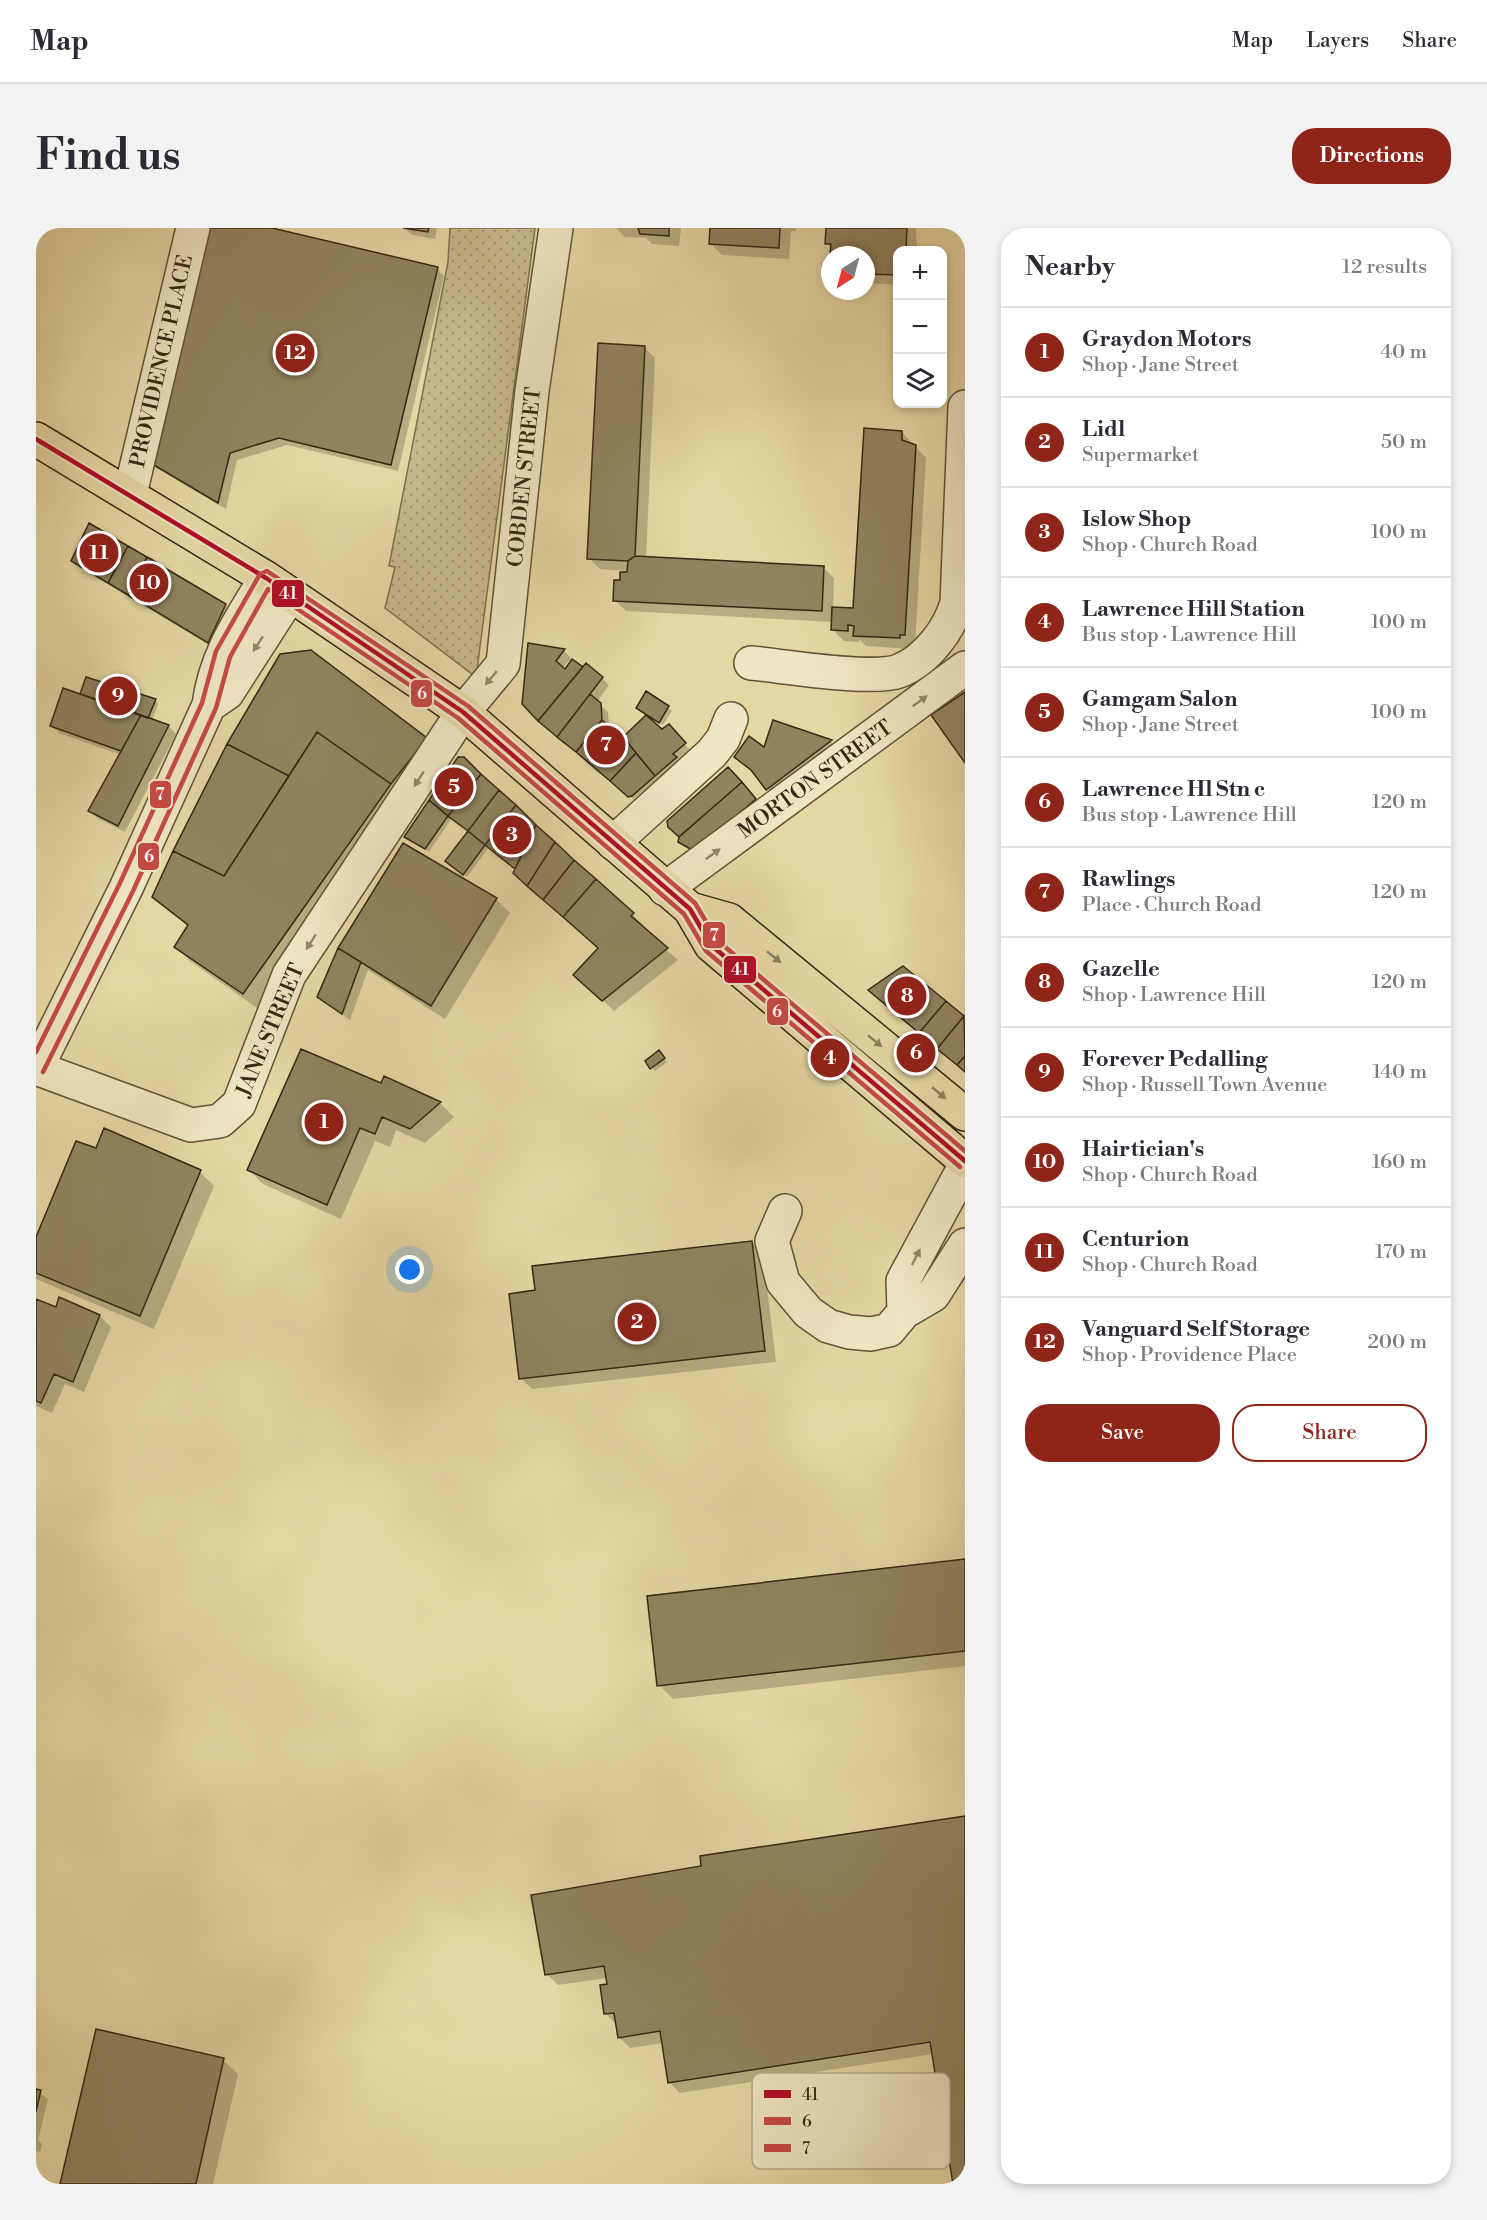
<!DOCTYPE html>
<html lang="en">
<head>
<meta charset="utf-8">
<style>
  :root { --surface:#fff; --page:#f2f2f3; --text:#2b2b33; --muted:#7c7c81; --line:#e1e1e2; --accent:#8f2418 }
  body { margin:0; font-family:"Libre Bodoni",serif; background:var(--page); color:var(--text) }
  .controls { position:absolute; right:18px; top:18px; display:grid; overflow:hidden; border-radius:12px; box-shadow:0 3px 9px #0003 }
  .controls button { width:54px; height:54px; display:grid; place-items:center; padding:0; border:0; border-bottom:2px solid var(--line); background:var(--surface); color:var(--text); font:30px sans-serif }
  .compass { position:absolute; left:785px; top:18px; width:54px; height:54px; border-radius:50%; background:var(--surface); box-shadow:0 3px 9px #0003; rotate:216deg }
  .you { position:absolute; left:374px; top:1042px; width:21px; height:21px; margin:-15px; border:4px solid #fff; border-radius:50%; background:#1a73e8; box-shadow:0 0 0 9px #1a73e833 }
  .badge { display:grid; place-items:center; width:39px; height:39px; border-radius:50%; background:var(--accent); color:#fff; font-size:20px; font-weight:700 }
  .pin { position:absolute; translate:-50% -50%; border:3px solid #fff; box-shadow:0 2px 6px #0006 }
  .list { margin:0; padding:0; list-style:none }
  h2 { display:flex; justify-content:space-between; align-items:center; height:78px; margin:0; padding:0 24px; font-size:26px }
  h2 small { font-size:20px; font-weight:400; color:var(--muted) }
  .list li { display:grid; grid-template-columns:39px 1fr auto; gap:18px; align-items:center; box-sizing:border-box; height:90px; padding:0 24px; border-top:2px solid var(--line) }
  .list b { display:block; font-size:22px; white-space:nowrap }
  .list p { margin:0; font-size:20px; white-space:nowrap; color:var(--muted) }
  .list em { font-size:20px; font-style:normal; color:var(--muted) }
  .actions { display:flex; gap:12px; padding:18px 24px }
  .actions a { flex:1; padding:14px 0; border:2px solid var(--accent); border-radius:24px; text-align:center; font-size:21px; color:var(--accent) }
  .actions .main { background:var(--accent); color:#fff }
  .icon { flex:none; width:33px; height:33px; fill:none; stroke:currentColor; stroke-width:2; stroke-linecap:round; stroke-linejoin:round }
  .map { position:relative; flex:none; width:929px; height:1956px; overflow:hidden; border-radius:24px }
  header { display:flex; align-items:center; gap:36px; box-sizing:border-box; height:84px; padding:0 30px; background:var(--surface); border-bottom:2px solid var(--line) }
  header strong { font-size:28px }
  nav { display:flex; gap:33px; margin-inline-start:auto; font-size:21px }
  .intro { display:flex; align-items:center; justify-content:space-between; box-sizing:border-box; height:144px; padding:0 36px }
  h1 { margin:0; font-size:42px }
  .button { padding:15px 27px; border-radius:24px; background:var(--accent); color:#fff; font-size:21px; font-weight:700 }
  main { display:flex; gap:36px; padding:0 36px }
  aside { flex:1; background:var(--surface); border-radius:24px; box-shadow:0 3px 9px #0003 }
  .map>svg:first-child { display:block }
</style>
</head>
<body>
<header>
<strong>Map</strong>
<nav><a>Map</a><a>Layers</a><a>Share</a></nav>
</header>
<div class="intro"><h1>Find us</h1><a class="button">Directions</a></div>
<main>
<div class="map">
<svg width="929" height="1956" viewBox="0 0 929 1956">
  <defs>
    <pattern id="grass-dots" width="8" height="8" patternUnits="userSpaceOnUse" patternTransform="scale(1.5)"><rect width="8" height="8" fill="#c7b98b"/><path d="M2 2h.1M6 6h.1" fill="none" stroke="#a29670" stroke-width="1.8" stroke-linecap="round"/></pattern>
  </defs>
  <rect width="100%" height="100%" fill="#e5d7a3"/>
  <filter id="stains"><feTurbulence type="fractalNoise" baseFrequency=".00333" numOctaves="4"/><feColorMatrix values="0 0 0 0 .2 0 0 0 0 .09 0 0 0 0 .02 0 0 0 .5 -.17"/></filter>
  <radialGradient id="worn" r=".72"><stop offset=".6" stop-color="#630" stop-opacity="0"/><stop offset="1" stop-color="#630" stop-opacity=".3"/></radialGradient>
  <path fill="url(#grass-dots)" stroke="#7e7050" stroke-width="1.5" d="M 414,0 L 499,0 L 440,449 L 349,380 L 359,339 L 353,338 L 412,34 Z"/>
  <path fill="#0003" d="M 229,0 L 401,41 L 408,48 L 362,243 L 251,217 L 201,232 L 190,281 L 120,240 L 113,232 Z
    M 369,0 L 401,0 L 399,11 L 376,7 Z
    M 580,0 L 645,0 L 643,18 L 616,16 L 610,10 L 589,9 Z
    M 675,0 L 760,0 L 760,3 L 755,3 L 753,31 L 686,27 L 675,16 Z
    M 791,0 L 880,0 L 881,22 L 862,22 L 862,57 L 830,55 L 830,27 L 796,27 L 796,20 L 790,15 Z
    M 608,119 L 619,130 L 610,330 L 787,339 L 798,350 L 797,381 L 819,382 L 866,204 L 890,230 L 879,417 L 875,421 L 830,418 L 823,411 L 823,414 L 808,413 L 797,402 L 797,394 L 590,383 L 579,372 L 593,343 L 564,341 L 553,330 Z
    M 36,332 L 189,377 L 197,384 L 180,421 L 44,340 Z
    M 493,417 L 528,423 L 535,430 L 526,441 L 566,450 L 573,457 L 561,474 L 572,484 L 573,499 L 587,511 L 610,489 L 626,503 L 640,506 L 656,524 L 628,554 L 624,550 L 597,571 L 501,492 L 488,475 Z
    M 610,465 L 636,483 L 627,497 L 605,483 Z
    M 49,470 L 119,472 L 122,476 L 116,493 L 133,498 L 140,506 L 89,604 L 61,590 L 54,582 L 85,527 L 23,505 L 15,497 Z
    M 738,494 L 795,514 L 802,520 L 738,568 L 720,546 L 700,529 L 729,522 Z
    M 390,511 L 369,570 L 221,780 L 154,733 L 140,719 L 153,699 L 117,669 Z
    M 699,549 L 726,579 L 666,630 L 644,613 Z
    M 393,574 L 596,686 L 607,697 L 605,699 L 642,732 L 578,783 L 550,757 L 564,721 L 487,653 L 480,642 L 453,619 L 431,649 L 414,636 L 433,604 L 416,590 L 393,624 L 373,612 Z
    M 367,617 L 460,671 L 474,685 L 409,791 L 332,742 L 314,792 L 283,769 Z
    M 626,827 L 631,834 L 619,843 L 615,840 Z
    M 346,857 L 404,875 L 418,889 L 389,915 L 360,902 L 354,919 L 339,913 L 305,991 L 227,956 L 213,942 Z
    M 61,922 L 164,944 L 178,958 L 118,1101 L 0,1051 L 0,1013 Z
    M 716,1015 L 727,1026 L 740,1134 L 496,1161 L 485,1150 L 500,1064 Z
    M 24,1071 L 64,1088 L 75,1099 L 48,1164 L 29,1156 L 16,1185 L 0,1178 L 0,1073 L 21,1081 Z
    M 929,1333 L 929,1438 L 637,1471 L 623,1457 Z
    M 929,1590 L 929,1956 L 918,1956 L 897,1826 L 644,1865 L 633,1854 L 627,1815 L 594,1820 L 583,1809 L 581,1797 L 569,1785 L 571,1750 L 522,1757 L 511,1746 L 667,1639 Z
    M 187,1832 L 202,1846 L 177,1956 L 26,1956 Z
    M 0,1863 L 12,1871 L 2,1912 L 6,1916 L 4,1924 L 0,1923 Z"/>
  <path fill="#91835f" stroke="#362715" stroke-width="1.5" d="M 166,0 L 236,0 L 402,39 L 355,237 L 243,210 L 194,225 L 182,275 L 111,233 Z
    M 367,0 L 393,0 L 392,4 Z
    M 602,0 L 633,0 L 633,8 L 604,6 Z
    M 674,0 L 744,0 L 743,20 L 673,16 Z
    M 790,0 L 871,0 L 870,19 L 862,22 L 862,47 L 830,46 L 830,27 L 794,27 L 795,16 L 789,16 Z
    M 562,115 L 609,118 L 599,328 L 592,333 L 551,331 Z
    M 828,200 L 866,203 L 866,212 L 880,217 L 869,407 L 864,407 L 864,410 L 817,408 L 818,398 L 812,397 L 812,403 L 795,402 L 796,379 L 817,380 Z
    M 53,295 L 92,318 L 72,355 L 35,333 Z
    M 92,318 L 111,329 L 92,367 L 72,355 Z
    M 599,328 L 788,338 L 786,383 L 577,373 L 578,352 L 584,352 L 584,344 L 591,344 L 592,333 Z
    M 111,329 L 115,331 L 96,370 L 92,367 Z
    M 115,331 L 129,340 L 111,378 L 96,370 Z
    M 129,340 L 190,376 L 172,415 L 111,378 Z
    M 492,415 L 529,421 L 520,433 L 529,441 L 536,431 L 547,439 L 502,493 L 486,476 Z
    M 275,422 L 391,510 L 355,556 L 281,504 L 253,548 L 191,516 L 244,426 Z
    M 550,435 L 567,449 L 521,509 L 502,493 Z
    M 50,449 L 120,471 L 112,490 L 44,466 Z
    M 27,460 L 105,487 L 85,523 L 14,498 Z
    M 610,463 L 633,478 L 623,495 L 600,480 Z
    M 929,464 L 929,535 L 895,487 Z
    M 554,466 L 565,475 L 566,492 L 540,524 L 521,509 Z
    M 105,487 L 133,497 L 82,598 L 52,583 Z
    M 610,487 L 626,501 L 633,496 L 650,515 L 637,526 L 641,529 L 619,548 L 587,509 Z
    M 566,492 L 587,509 L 600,525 L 574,553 L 540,524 Z
    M 737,492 L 796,512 L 730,562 L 715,542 L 698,529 L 713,508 L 728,519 Z
    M 281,504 L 355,556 L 207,766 L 138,719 L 152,697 L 116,669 L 137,623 L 188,648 Z
    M 191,516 L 253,548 L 188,648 L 137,623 Z
    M 600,525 L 619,548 L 596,568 L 592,569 L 574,553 Z
    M 422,529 L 428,529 L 445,546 L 412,588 L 393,572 Z
    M 692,539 L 706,554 L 643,609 L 632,599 L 631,593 Z
    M 445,546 L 463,562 L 432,603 L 412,588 Z
    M 706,554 L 720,571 L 658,623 L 642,614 L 643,609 Z
    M 463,562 L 480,577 L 449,617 L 432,603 Z
    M 393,572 L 412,588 L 389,621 L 368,609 Z
    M 480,577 L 500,597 L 479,641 L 449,617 Z
    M 500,597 L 519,614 L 491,658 L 477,645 Z
    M 432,603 L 449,617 L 427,647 L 409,633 Z
    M 519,614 L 538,632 L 507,672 L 491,658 Z
    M 367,615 L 461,670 L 395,778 L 302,720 Z
    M 538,632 L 560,651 L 527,689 L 507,672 Z
    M 560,651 L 598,685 L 595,688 L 632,720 L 566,773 L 537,747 L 562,720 L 527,689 Z
    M 302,720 L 325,734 L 306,786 L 281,769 Z
    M 867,738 L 910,773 L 883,805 L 832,762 Z
    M 910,773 L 928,788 L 901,821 L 883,805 Z
    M 928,788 L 929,828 L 921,837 L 901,821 Z
    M 265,821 L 345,855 L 348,848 L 405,874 L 374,901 L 346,889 L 339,906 L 324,900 L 291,977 L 211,942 Z
    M 623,822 L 629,830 L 614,841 L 609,833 Z
    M 929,828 L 929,844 L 921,837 Z
    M 68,900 L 165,942 L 104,1088 L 0,1045 L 0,1009 L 40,913 L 60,920 Z
    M 716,1013 L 729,1123 L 483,1151 L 473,1066 L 499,1062 L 496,1038 Z
    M 23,1069 L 64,1087 L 37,1154 L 18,1146 L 5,1175 L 0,1173 L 0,1071 L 20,1079 Z
    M 929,1331 L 929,1423 L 621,1458 L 611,1368 Z
    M 929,1588 L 929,1956 L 917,1956 L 894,1814 L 632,1855 L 624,1803 L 582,1810 L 578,1785 L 568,1786 L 564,1757 L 571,1756 L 568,1738 L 509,1747 L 495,1667 L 665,1638 L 664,1628 Z
    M 60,1801 L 188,1830 L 160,1956 L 24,1956 Z
    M 0,1861 L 5,1862 L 0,1884 Z"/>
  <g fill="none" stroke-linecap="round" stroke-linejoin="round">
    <g stroke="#625338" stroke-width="36">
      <path id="minor" d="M 94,266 L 157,0
        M 715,435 C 747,438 837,453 863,443 C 891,432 913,402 921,375 L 929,179
        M 175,476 L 191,465 L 254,367
        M 577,615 L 676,525 L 687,511 L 695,491
        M 629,661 L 929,440
        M 0,840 L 155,897 L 184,893 L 203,876 L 253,747 L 427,484 L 467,436 L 496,163 L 520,0
        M 0,841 L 90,660 L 173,477 C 179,428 205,391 230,350
        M 749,983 L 736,1013 L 747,1054 L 772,1084 L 792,1098 L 813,1104 L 835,1106 L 853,1102 L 868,1084 L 897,1067 L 929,1017
        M 868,1084 L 867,1053 L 929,938"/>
    </g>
    <g stroke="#362715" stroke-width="36">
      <path id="major" d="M 0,211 L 230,350 L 427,484 L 654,681 L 675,717 L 929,933
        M 654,681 L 693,692 L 929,886"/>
    </g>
    <use href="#minor" stroke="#eee5c3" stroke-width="33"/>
    <use href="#major" stroke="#e5d7a3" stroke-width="33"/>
    <g stroke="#eee5c3" stroke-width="9">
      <path id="bus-1" d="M 0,211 L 230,350 L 427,484 L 654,681 L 675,717 L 929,933"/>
    </g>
    <g stroke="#eee5c3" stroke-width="9">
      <path id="bus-2" d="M 7,844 L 97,663 L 180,480 L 194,429 L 232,361 L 422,490 L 648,686 L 670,723 L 924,939"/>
    </g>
    <g stroke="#eee5c3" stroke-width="9">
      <path id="bus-3" d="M 0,824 L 83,657 L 166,475 L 180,423 L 224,346 L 231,343 L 432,478 L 659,675 L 681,712 L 929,923"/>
    </g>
    <use href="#bus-1" stroke="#b10d28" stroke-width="4.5"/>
    <use href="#bus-2" stroke="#c64945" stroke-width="4.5"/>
    <use href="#bus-3" stroke="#c64945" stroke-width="4.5"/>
  </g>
  <defs><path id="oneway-solid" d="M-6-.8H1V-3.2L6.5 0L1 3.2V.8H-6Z" transform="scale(1.5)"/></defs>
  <g fill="#92866c">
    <use href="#oneway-solid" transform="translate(222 416) rotate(123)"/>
    <use href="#oneway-solid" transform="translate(455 450) rotate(130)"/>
    <use href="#oneway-solid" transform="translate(884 473) rotate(-36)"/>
    <use href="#oneway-solid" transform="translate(383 551) rotate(123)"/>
    <use href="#oneway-solid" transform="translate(677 626) rotate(-36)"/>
    <use href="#oneway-solid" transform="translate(275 714) rotate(123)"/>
    <use href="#oneway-solid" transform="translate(880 1029) rotate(-63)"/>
  </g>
  <g fill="#8e7f5c">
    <use href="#oneway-solid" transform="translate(738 729) rotate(39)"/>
    <use href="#oneway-solid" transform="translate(839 813) rotate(39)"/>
    <use href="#oneway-solid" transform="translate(903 865) rotate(40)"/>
  </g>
  <g text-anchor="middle" stroke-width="6" stroke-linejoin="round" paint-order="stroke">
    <g font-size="21" fill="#362715" stroke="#eee5c3">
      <text transform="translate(125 133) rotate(-77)" y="7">PROVIDENCE PLACE</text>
      <text transform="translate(488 249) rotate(-84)" y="7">COBDEN STREET</text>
      <text transform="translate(779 551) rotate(-36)" y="7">MORTON STREET</text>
      <text transform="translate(234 802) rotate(-67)" y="7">JANE STREET</text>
    </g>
  </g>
  <rect x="716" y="1845" width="198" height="96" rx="9" fill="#eee5c3" stroke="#b7ac8f" stroke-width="1.5"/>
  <rect x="728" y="1862" width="27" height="8" fill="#b10d28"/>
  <rect x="728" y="1889" width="27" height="8" fill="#c64945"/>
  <rect x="728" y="1916" width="27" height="8" fill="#c64945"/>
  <g font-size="16" fill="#362715">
    <text x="766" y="1872">41</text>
    <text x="766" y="1899">6</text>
    <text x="766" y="1926">7</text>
  </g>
  <g stroke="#eee5c3" stroke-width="2">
    <rect x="235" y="351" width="34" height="29" rx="6" fill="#b10d28"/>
    <rect x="374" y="451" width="23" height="29" rx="6" fill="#c64945"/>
    <rect x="113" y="552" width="23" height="29" rx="6" fill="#c64945"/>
    <rect x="101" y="614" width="23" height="29" rx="6" fill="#c64945"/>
    <rect x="666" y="693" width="24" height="28" rx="6" fill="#c64945"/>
    <rect x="687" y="727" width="34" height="29" rx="6" fill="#b10d28"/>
    <rect x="730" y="769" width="23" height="29" rx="6" fill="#c64945"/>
  </g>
  <g font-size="16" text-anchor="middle" font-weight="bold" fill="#fff">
    <text x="252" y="371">41</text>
    <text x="386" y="471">6</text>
    <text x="124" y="572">7</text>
    <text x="113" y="634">6</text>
    <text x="678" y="713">7</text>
    <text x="704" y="747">41</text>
    <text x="741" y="789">6</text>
  </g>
  <rect width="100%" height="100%" filter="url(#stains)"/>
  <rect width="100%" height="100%" fill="url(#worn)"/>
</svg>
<div class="controls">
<button>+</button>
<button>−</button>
<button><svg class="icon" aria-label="layers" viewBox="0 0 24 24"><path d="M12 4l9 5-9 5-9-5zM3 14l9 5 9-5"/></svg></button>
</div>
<svg class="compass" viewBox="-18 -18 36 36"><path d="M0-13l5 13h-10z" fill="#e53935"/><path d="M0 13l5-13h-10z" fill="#7c7c81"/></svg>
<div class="you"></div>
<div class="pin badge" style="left:288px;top:894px">1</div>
<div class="pin badge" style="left:601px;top:1094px">2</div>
<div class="pin badge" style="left:476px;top:607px">3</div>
<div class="pin badge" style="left:794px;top:830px">4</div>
<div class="pin badge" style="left:418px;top:559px">5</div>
<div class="pin badge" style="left:880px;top:825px">6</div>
<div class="pin badge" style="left:570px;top:517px">7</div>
<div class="pin badge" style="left:871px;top:768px">8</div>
<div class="pin badge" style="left:82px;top:468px">9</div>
<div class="pin badge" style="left:113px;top:355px">10</div>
<div class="pin badge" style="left:63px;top:325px">11</div>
<div class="pin badge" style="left:259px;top:125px">12</div>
</div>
<aside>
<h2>Nearby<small>12 results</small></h2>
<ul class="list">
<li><span class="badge">1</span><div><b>Graydon Motors</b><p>Shop · Jane Street</p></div><em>40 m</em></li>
<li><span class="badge">2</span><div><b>Lidl</b><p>Supermarket</p></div><em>50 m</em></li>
<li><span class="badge">3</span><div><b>Islow Shop</b><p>Shop · Church Road</p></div><em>100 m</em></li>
<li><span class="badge">4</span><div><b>Lawrence Hill Station</b><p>Bus stop · Lawrence Hill</p></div><em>100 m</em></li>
<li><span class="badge">5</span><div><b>Gamgam Salon</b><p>Shop · Jane Street</p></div><em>100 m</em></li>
<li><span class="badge">6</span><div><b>Lawrence Hl Stn c</b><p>Bus stop · Lawrence Hill</p></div><em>120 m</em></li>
<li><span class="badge">7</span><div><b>Rawlings</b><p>Place · Church Road</p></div><em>120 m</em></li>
<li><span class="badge">8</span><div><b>Gazelle</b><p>Shop · Lawrence Hill</p></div><em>120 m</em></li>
<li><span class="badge">9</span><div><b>Forever Pedalling</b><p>Shop · Russell Town Avenue</p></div><em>140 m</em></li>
<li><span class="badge">10</span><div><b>Hairtician's</b><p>Shop · Church Road</p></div><em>160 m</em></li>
<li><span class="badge">11</span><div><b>Centurion</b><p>Shop · Church Road</p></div><em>170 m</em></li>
<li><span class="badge">12</span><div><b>Vanguard Self Storage</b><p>Shop · Providence Place</p></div><em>200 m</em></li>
</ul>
<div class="actions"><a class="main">Save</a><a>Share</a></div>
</aside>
</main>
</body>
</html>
